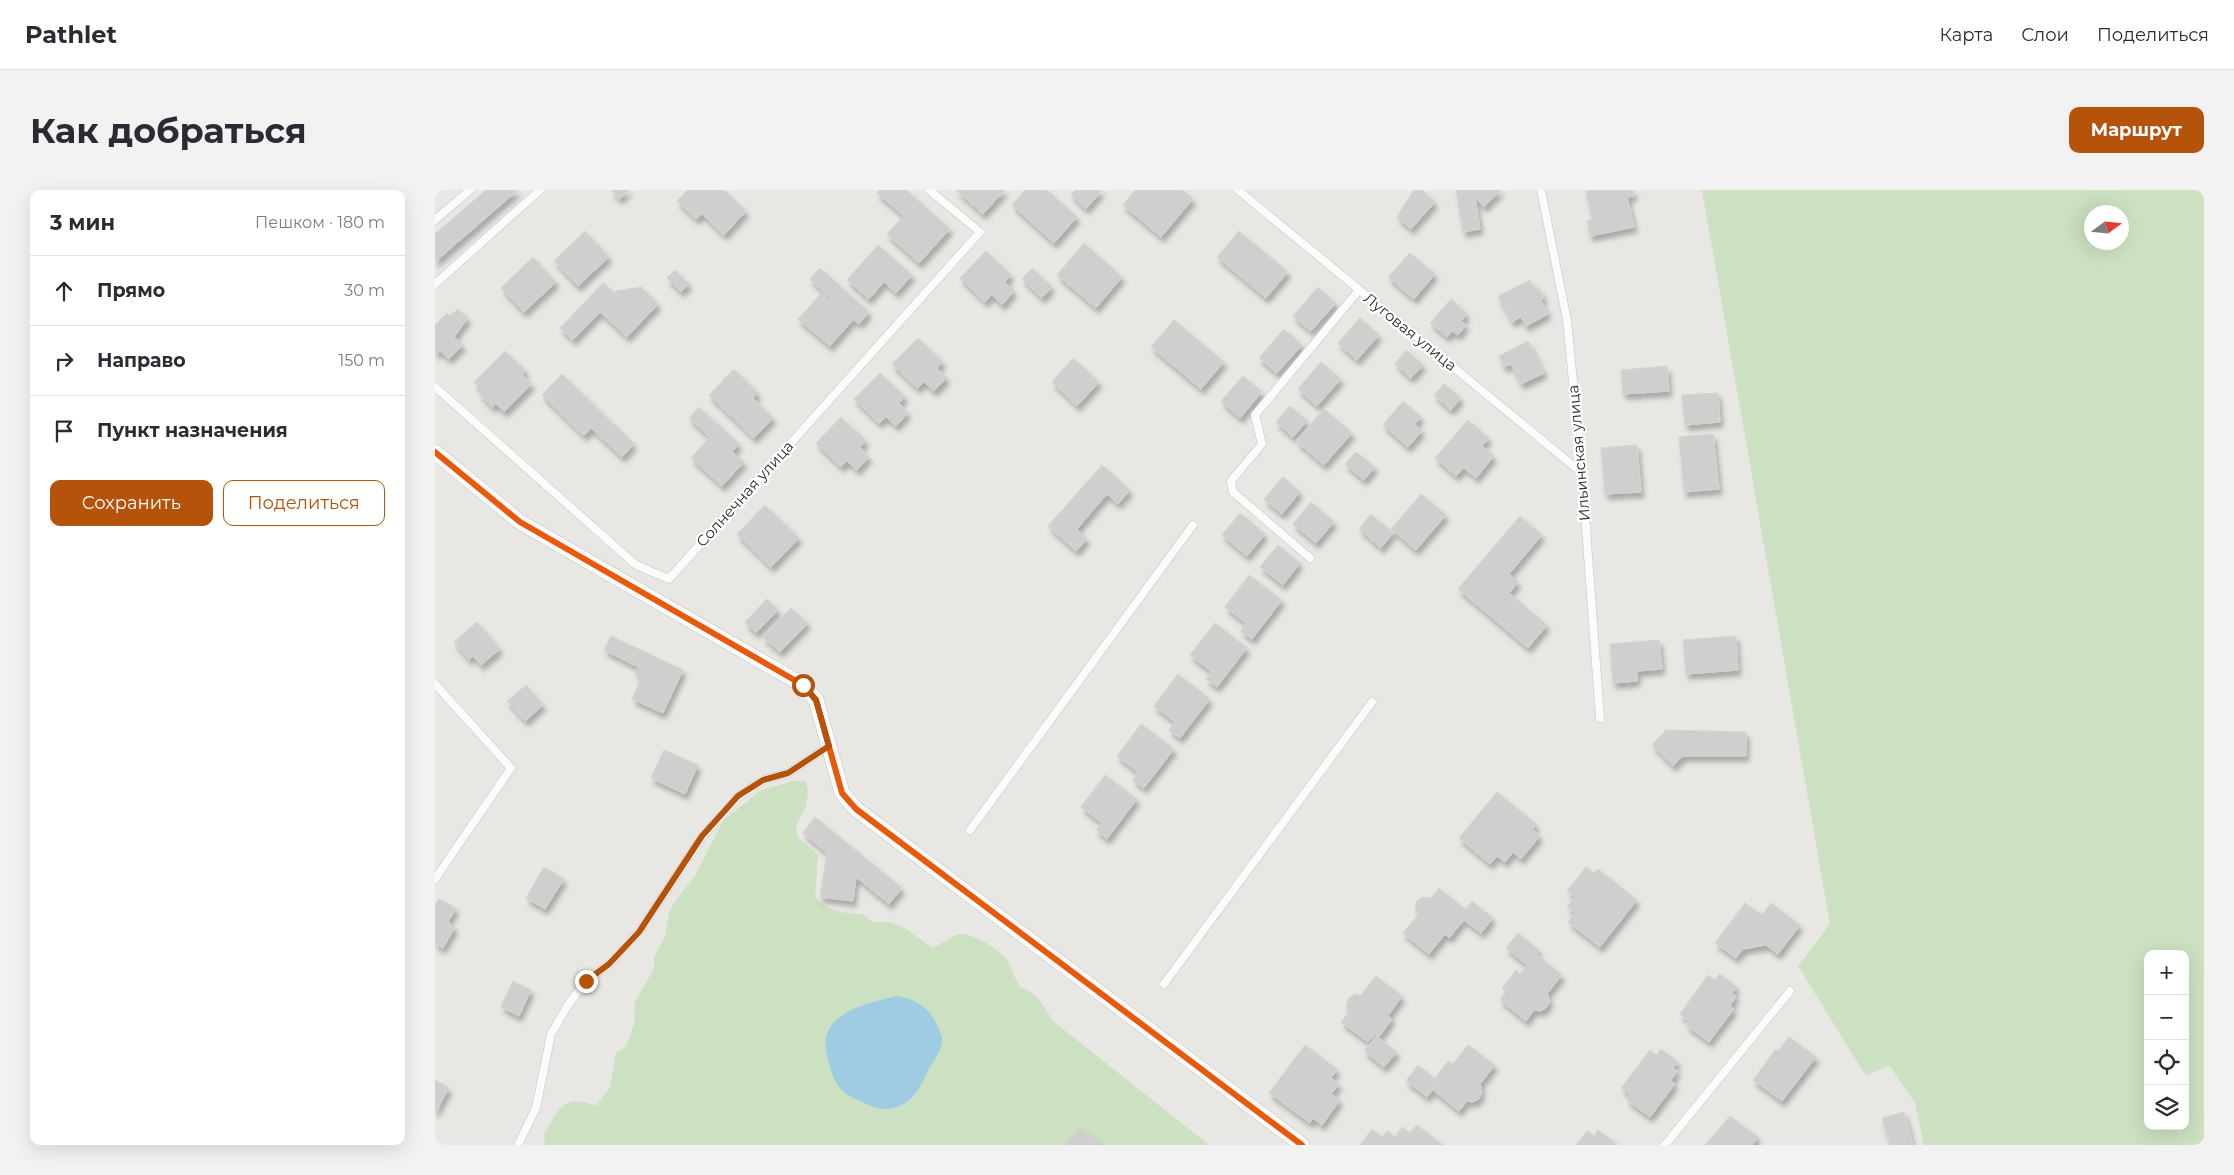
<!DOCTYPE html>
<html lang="ru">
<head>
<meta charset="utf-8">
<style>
  :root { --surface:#fff; --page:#f2f2f3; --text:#2b2b33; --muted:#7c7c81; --line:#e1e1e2; --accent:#b45309 }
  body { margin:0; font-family:Montserrat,sans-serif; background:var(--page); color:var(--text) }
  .controls { position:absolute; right:15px; bottom:15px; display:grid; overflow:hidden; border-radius:10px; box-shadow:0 5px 20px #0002 }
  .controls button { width:45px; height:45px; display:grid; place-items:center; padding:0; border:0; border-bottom:1px solid var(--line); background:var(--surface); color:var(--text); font:25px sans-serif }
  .compass { position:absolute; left:1649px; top:15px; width:45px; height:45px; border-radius:50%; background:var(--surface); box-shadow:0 5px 20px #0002; rotate:75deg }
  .stop { position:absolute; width:15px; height:15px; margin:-11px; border:4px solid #b45309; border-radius:50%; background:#fff }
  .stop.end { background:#b45309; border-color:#fff; box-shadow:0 1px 5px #0008 }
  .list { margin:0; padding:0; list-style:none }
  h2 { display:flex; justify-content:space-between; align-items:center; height:65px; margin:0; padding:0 20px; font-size:21px }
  h2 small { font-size:16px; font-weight:400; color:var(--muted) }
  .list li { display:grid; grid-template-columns:32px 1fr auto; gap:15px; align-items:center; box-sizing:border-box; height:70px; padding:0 20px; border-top:1px solid var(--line) }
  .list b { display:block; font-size:19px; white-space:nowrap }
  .list em { font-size:16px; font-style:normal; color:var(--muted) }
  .actions { display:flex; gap:10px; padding:15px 20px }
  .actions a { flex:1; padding:11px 0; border:1px solid var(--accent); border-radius:10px; text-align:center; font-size:18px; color:var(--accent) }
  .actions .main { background:var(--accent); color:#fff }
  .icon { flex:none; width:28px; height:28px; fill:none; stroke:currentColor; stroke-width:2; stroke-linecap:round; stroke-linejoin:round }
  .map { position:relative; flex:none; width:1769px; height:955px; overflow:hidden; border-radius:10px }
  header { display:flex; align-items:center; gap:30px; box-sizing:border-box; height:70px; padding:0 25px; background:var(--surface); border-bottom:1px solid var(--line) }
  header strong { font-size:24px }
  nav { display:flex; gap:28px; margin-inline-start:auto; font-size:18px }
  .intro { display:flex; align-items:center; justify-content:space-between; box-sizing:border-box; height:120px; padding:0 30px }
  h1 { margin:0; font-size:35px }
  .button { padding:12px 22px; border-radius:10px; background:var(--accent); color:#fff; font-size:18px; font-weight:700 }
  main { display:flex; gap:30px; padding:0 30px }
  aside { flex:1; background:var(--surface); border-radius:10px; box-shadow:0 5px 20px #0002 }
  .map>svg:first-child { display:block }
</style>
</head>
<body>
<header>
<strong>Pathlet</strong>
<nav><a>Карта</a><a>Слои</a><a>Поделиться</a></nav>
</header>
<div class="intro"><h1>Как добраться</h1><a class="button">Маршрут</a></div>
<main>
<aside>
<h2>3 мин<small>Пешком · 180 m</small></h2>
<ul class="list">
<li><svg class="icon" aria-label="ahead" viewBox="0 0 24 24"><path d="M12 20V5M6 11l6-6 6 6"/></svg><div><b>Прямо</b></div><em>30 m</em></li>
<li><svg class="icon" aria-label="right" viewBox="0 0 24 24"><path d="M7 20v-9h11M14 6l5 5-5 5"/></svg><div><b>Направо</b></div><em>150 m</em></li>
<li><svg class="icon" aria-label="arrive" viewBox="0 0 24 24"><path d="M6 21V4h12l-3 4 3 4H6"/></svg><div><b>Пункт назначения</b></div></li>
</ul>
<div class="actions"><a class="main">Сохранить</a><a>Поделиться</a></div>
</aside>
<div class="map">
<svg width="1769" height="955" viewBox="0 0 1769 955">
  <defs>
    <filter id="shadow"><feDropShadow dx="3" dy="5.5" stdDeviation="2.5" flood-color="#0004"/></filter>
  </defs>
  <rect width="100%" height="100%" fill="#e9e7e4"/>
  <path fill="#cbe1c1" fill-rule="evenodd" d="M 1267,0 L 1769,0 L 1769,955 L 1489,955 L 1480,913 L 1454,875 L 1431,886 L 1363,776 L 1395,734 ZM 1656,22 L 1686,22 L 1686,52 L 1656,52 ZM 1713,764 L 1750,764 L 1750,936 L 1713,936 Z
    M 359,591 L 371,591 L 373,602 L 371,616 L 361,636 L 363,648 L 383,665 L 380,707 C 393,721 409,724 428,724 L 437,732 C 466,728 476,744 498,758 C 508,754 516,745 526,744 C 537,743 565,760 571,769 C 577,777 579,788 585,797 C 603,803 609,816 618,831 L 774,955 L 110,955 L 109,944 C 124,919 129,903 161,916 L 175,897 L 181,862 L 191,857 L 199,834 L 200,812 L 219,779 L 219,767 L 230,747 L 234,723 L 239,713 L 261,684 L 288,631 L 326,600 Z"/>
  <path fill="#a0cce3" d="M 461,806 C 481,809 496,818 503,838 C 505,842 508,848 507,852 C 506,864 496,873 492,883 C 484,900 474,918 452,919 C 443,920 432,914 423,910 C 408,905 399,893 395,877 C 393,868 389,856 391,847 C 398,819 438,812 461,806 Z"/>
  <path fill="#d1cfcd" stroke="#d4d3d0" filter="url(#shadow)" d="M 51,0 L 83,0 L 0,72 L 0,44 Z
    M 176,0 L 194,0 L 184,9 Z
    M 253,0 L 289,0 L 311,21 L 289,45 L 267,24 L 261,29 L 242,11 Z
    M 445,0 L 471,0 L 515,39 L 484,73 L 452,44 L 469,26 L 442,3 Z
    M 521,0 L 570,0 L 548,24 Z
    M 590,0 L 612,0 L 642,27 L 619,53 L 577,15 Z
    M 640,0 L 667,0 L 651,19 L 636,5 Z
    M 700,0 L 747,0 L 758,9 L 726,47 L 688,15 Z
    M 979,0 L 987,0 L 1000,12 L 976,39 L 962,27 Z
    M 1021,0 L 1066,0 L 1049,17 L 1040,7 L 1045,39 L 1028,42 Z
    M 1198,0 L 1199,6 L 1192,7 L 1199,37 L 1155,46 L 1152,31 L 1157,30 L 1151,1 Z
    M 150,41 L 174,67 L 143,96 L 119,71 Z
    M 804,41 L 853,82 L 831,108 L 782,67 Z
    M 649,53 L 687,87 L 661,118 L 622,85 Z
    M 443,55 L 477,85 L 461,103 L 449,92 L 434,109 L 412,90 Z
    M 551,61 L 576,85 L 570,92 L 579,101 L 567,115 L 557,105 L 550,112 L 525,88 Z
    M 975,63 L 1000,84 L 979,109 L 953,87 Z
    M 98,67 L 121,92 L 89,122 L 66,98 Z
    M 385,78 L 434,122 L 424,134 L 375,89 Z
    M 597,78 L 617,97 L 607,108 L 587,89 Z
    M 240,80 L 254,94 L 246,102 L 232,88 Z
    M 1095,90 L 1100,100 L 1104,98 L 1109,108 L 1106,110 L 1113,124 L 1091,136 L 1086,127 L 1077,132 L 1063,106 Z
    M 168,93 L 179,103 L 163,120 L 165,122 L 138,150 L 125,138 Z
    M 206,97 L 223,114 L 192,147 L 163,120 L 181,101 Z
    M 883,97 L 901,113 L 876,141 L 858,126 Z
    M 387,103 L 418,130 L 395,156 L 363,129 Z
    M 1016,109 L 1032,124 L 1026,131 L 1031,135 L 1023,145 L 1017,141 L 1012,147 L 995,133 Z
    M 23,119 L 33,128 L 19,147 L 28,155 L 14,169 L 5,161 L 0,164 L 0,135 L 12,123 L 15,126 Z
    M 925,128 L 944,145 L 922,170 L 903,153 Z
    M 739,130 L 789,172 L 766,199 L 716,157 Z
    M 849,139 L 867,155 L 842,183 L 824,168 Z
    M 483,148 L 508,172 L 502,178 L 512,188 L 499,201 L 489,192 L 482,198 L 457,174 Z
    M 1093,151 L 1109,183 L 1086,194 L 1076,174 L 1069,177 L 1064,166 Z
    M 971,160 L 988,175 L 976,188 L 960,174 Z
    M 70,161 L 91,181 L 87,185 L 97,194 L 69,222 L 61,214 L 57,217 L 44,203 L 47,200 L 39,192 Z
    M 638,168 L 664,192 L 642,216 L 617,192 Z
    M 886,172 L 906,189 L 882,216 L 863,199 Z
    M 1232,176 L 1234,201 L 1188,204 L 1186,180 Z
    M 299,179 L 323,203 L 318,208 L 338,228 L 319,248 L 274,205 Z
    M 445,183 L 470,207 L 464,213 L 473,223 L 461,236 L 451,227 L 444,233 L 419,209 Z
    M 127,184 L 199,254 L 187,267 L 156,238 L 149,246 L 107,205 Z
    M 808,186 L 827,202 L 805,228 L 786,211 Z
    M 1009,194 L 1026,208 L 1016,220 L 999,205 Z
    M 1283,203 L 1285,232 L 1250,235 L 1247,205 Z
    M 968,211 L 986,227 L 980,234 L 987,241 L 973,257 L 948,235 Z
    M 855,216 L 872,231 L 858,247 L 841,232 Z
    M 264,217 L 304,254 L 297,262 L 309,272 L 287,296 L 256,268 L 275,247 L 254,228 Z
    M 889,219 L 917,243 L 889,275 L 861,251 Z
    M 406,227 L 431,251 L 425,257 L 434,267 L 422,280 L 412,271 L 406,277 L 381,253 Z
    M 1033,230 L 1054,248 L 1047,256 L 1059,266 L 1041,288 L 1029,278 L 1021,286 L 1000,268 Z
    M 1278,244 L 1284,299 L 1249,302 L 1244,247 Z
    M 1202,255 L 1206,302 L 1170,304 L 1166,258 Z
    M 921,262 L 940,277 L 929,290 L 910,274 Z
    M 667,275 L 695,300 L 683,314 L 672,304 L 642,339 L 652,349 L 641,361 L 613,336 Z
    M 848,287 L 865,302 L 847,324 L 829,309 Z
    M 986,304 L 1011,325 L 981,360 L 956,339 Z
    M 876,312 L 899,332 L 881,353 L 858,334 Z
    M 330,315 L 364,348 L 336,377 L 302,344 Z
    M 805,323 L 830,344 L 812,366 L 787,345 Z
    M 936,324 L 958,343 L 946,358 L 924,339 Z
    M 1085,326 L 1107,345 L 1074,384 L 1083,392 L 1074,403 L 1112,435 L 1093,458 L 1023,399 Z
    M 843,355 L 865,373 L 848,395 L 825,377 Z
    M 814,385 L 847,410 L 817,449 L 806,441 L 811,433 L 790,417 Z
    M 332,409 L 343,420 L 321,443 L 310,432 Z
    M 356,418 L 373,433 L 345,462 L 328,447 Z
    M 42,432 L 65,459 L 46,475 L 38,466 L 34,470 L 19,452 Z
    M 780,433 L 812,458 L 782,497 L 771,489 L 777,482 L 755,465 Z
    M 176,446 L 248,480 L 228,523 L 197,509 L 207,487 L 200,483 L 203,477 L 169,460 Z
    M 1301,446 L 1303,480 L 1251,484 L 1248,450 Z
    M 1224,450 L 1227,479 L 1202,481 L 1202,491 L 1178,493 L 1175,454 Z
    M 743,484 L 775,509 L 745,548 L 734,540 L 740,532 L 719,516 Z
    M 91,495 L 108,515 L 90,531 L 72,511 Z
    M 706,534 L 739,559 L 709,598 L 698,590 L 703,582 L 682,566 Z
    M 1231,540 L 1311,542 L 1311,566 L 1248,566 L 1238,576 L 1217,555 Z
    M 229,560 L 263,575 L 250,604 L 216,588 Z
    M 670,585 L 702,609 L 672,649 L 661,640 L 667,633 L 646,617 Z
    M 1062,602 L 1101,634 L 1098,639 L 1105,646 L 1086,669 L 1078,662 L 1070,672 L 1062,666 L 1055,674 L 1024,648 Z
    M 380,627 L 467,698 L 454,714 L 421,687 L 418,711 L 385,707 L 392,663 L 368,643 Z
    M 109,677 L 129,689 L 110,719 L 91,708 Z
    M 1151,677 L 1159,683 L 1163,679 L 1202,710 L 1165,757 L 1133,732 L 1140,723 L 1132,717 L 1140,707 L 1132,701 Z
    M 1004,698 L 1030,719 L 1023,727 L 1028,731 L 1014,748 L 1010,744 L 994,764 L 968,743 L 983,725 L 980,717 L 982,711 L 988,707 L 996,708 Z
    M 4,709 L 21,718 L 13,732 L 20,737 L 8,758 L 0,754 L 0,715 Z
    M 1037,711 L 1058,728 L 1046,743 L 1025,727 Z
    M 1310,713 L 1327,725 L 1336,713 L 1365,735 L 1343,764 L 1331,755 L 1308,759 L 1301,768 L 1280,753 Z
    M 1083,743 L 1104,760 L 1092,775 L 1071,758 Z
    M 1101,764 L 1127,785 L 1112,804 L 1115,811 L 1111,818 L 1105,821 L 1099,820 L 1091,831 L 1065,810 L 1071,801 L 1067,798 L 1081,780 L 1085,784 Z
    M 1285,784 L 1302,797 L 1297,803 L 1301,806 L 1295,816 L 1299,819 L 1274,852 L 1251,835 L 1254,831 L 1245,824 L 1273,785 L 1280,790 Z
    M 941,786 L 967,806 L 953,826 L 957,829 L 944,847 L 940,844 L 933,852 L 906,832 L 914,822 L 911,815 L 914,808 L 920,804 L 926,805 Z
    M 78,791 L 96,800 L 84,826 L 66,817 Z
    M 941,846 L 962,862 L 949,877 L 929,861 Z
    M 1354,847 L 1381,867 L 1347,911 L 1318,890 L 1341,859 L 1343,861 Z
    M 870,855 L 902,879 L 896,888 L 904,894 L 896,904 L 905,910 L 887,935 L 878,928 L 875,933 L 834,903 Z
    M 1033,855 L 1060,875 L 1045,894 L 1047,902 L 1044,909 L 1037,912 L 1032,911 L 1024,921 L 998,900 L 1004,891 L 1000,888 L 1013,871 L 1018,874 Z
    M 1226,859 L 1243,872 L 1238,878 L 1243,881 L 1236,890 L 1240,894 L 1215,927 L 1192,910 L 1195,905 L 1186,898 L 1215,860 L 1221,865 Z
    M 983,875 L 1004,892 L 992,907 L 971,891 Z
    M 0,890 L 14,898 L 0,923 Z
    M 1469,922 L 1478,955 L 1455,955 L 1447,928 Z
    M 1295,926 L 1323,947 L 1317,955 L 1270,955 Z
    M 982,935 L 1008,955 L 925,955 L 937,939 L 947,947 L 952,941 L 960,947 L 967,937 L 975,943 Z
    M 644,937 L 665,953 L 663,955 L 631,955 Z
    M 1163,940 L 1180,952 L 1178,955 L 1141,955 L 1152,941 L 1159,946 Z"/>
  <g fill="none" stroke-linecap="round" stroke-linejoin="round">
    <g stroke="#c4c3c3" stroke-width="9">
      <path id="service" d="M 803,0 L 1147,283
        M 1106,0 L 1132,130 L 1147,283 L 1165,528
        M 0,30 L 35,0
        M 0,94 L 105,0
        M 0,197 L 201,375 L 234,389 L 545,42 L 494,0
        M 875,368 L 798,302 L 796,291 L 827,254 L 820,225 L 924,100
        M 0,494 L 76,578 L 0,689
        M 535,640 L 758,335
        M 729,794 L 937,512
        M 83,955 L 101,918 L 116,844 L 133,815 L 151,791 L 174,774 L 204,742 L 267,647 L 303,607 L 328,590 L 353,583 L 394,556
        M 1230,955 L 1355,801"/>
    </g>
    <g stroke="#c4c3c3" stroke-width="16">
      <path id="minor" d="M 0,262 L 85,332 L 368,495 L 381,510 L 407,603 L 421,619 L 867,955"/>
    </g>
    <use href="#service" stroke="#fcfbfb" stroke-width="8"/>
    <use href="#minor" stroke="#fcfbfb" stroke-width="15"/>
    <g stroke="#fff" stroke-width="9">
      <path id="cycleway" d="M 0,262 L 85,332 L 368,495 L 381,510 L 407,603 L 421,619 L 867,955"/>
    </g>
    <use href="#cycleway" stroke="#e8590c" stroke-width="6"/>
  </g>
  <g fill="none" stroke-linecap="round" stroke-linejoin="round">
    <path stroke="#b45309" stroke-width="6" d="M 151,791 L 174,774 L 204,742 L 267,646 L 303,606 L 328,590 L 353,583 L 394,556 L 381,510 L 368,495"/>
  </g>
  <g text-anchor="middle" stroke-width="4.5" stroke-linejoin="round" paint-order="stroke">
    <g font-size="15" fill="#2c2c2c" stroke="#fff">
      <text transform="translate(975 142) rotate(39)" y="5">Луговая улица</text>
      <text transform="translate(1144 263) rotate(-95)" y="5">Ильинская улица</text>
      <text transform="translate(310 304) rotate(-48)" y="5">Солнечная улица</text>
    </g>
  </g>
</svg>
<div class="controls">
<button>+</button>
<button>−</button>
<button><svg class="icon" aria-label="locate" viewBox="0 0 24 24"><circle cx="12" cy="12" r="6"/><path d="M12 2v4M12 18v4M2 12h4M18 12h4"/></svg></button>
<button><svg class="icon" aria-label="layers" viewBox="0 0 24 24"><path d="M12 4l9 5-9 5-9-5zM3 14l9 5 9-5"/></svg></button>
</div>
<svg class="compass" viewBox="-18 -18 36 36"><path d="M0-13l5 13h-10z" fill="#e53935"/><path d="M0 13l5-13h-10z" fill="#7c7c81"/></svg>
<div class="stop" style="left:368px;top:495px"></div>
<div class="stop end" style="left:151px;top:791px"></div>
</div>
</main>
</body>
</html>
